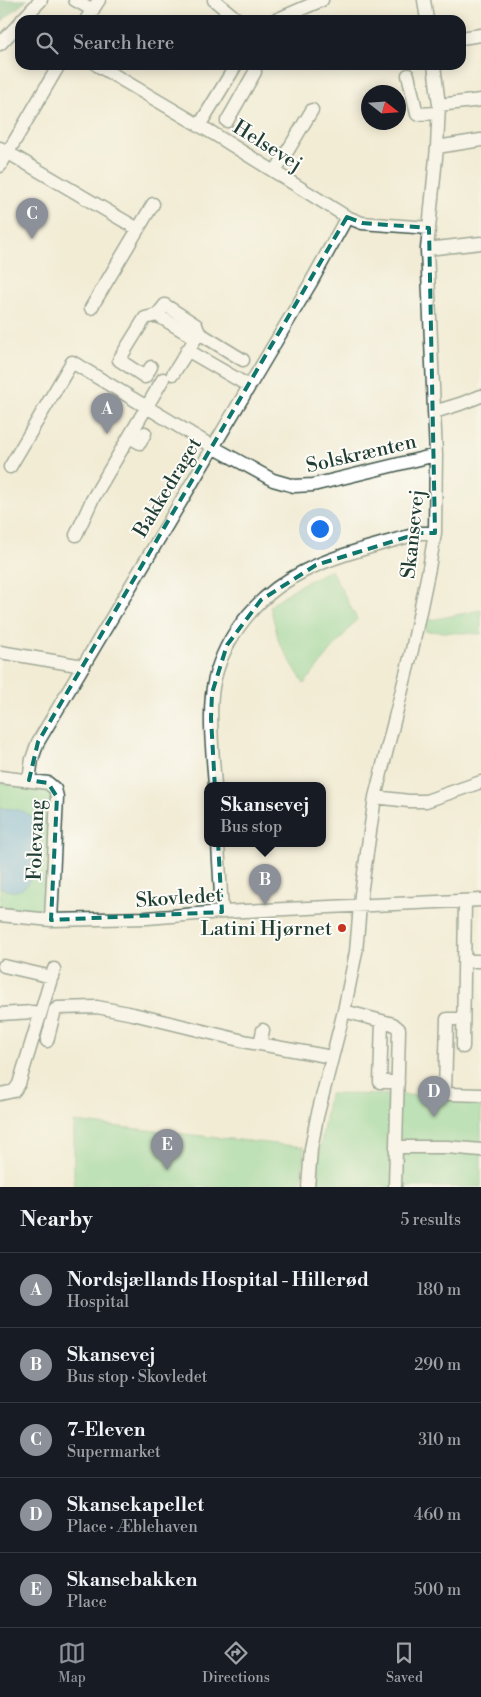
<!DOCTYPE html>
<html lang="en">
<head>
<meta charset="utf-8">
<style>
  :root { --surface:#171b24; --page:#242831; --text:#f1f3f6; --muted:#9ea1a6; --line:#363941; --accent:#8c9099 }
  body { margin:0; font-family:"Libre Bodoni",serif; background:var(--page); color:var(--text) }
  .compass { position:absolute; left:361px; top:85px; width:45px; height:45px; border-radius:50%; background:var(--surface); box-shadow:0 2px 12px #0003; rotate:107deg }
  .you { position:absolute; left:319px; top:528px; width:18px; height:18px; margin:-12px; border:4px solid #fff; border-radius:50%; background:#1a73e8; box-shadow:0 0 0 8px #1a73e833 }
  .badge { display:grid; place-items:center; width:32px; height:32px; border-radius:50%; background:var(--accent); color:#fff; font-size:16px; font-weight:700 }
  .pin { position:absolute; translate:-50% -41px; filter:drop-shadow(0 1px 2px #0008) }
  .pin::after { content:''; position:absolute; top:26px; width:18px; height:15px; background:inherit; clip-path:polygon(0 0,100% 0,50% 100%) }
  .popup { position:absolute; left:204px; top:782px; width:122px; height:65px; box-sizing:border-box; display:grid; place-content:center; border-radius:10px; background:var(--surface); filter:drop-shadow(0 1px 4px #0005); font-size:16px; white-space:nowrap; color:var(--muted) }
  .popup b { font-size:19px; color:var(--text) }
  .popup::after { content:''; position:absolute; left:50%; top:100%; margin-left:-10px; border:10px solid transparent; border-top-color:var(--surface) }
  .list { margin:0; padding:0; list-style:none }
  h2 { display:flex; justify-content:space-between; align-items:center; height:65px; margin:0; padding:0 20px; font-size:21px }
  h2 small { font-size:16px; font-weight:400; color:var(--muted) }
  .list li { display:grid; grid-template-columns:32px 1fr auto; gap:15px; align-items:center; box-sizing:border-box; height:75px; padding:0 20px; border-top:1px solid var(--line) }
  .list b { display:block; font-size:19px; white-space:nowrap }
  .list p { margin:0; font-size:16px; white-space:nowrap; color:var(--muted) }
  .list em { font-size:16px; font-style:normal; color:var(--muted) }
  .icon { flex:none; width:28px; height:28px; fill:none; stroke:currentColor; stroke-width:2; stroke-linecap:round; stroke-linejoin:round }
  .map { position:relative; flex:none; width:481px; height:1187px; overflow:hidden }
  .search { position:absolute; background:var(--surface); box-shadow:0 2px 12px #0003; left:15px; right:15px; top:15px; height:55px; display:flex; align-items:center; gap:12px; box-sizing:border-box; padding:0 18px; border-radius:15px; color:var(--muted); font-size:19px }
  .sheet { height:440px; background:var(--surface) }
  nav { display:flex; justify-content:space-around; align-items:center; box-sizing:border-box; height:70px; border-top:1px solid var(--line); background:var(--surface); font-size:14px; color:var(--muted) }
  nav a { display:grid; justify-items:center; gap:2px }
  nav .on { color:var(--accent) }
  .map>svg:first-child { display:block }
</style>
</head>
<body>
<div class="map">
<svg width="481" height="1187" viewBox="0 0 481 1187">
  <rect width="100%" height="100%" fill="#fdfcf7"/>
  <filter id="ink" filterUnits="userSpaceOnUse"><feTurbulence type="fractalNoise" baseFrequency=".02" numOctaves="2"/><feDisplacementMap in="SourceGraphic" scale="10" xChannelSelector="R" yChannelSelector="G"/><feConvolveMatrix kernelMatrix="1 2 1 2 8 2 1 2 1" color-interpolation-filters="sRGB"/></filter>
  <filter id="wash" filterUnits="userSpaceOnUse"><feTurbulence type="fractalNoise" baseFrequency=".0096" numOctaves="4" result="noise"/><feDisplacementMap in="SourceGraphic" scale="20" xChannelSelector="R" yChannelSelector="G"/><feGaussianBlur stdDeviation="1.12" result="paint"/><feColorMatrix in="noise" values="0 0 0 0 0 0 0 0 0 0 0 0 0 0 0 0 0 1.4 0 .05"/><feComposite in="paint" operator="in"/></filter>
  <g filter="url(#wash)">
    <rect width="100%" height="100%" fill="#f2ecd6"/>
    <path fill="#81d292" stroke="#508863" d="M 331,570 L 357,619 L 304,684 L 279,642 L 270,606 C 289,591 308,580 331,570 Z
      M 481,610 L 481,634 L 425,631 L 426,621 Z
      M 0,783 L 44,788 L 50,792 L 52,799 L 46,907 L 42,912 L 0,907 Z
      M 329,1094 L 481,1096 L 481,1187 L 319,1187 L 319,1156 Z
      M 74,1122 L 304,1147 L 301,1187 L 74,1187 Z"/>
    <path fill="#68b47c" stroke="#447858" d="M 0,0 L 27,0 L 0,23 Z"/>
    <path fill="#63aada" stroke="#417487" d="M 0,808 C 14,809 29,809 36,823 C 35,833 34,842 33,851 C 32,858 34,865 32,871 C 29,890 16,896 0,887 Z"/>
  </g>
  <g filter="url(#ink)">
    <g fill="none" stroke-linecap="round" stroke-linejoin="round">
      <g stroke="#3f574c" stroke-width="15">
        <path id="minor" d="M 75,0 L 93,10
          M 214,0 L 238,20
          M 424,0 L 427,20
          M 22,20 L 41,0
          M 86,20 L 99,0
          M 276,20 L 322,0
          M 461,38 L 481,35
          M 0,44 L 20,23
          M 97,65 L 214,134 L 347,217 L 362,223 L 429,228
          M 408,75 L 417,114 L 438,113
          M 439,105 L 481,100
          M 227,121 L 255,72
          M 199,126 L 236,65
          M 437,147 L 481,140
          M 0,148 L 138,229
          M 0,166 L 59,65
          M 275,172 L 312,110
          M 427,249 L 481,243
          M 91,308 L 153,204
          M 157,315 L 165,305 L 196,325 L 199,333
          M 187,350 L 249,386
          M 151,367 L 145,377 L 119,360 L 145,318 L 157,315 L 195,338
          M 173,374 L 199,333 L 243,360
          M 434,412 L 460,404 L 481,396
          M 129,437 L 140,443 L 145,433
          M 10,467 L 72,362 L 213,447 L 273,480 L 294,486 L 313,485 L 436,455
          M 76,535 L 92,500 L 163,379
          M 0,652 L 83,666
          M 0,777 L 48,783 L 55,789 L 57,797 L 51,920
          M 29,780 L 32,759 L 38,742 L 310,284 L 347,217
          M 215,786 C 213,756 209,725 212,695 C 214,674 223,651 234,634 C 279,564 346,555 420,533 L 435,533
          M 375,797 L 409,801 L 426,801 L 481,782
          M 218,844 L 222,912
          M 0,915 L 51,920 L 147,918 L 222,912 L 481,900
          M 464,961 L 481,961
          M 4,966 L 52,977
          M 344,1011 L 393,1024 L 399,1029 L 395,1187
          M 0,1014 L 33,1012 L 40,1014
          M 463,1019 L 447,1019 L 445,1091 L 449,1094 L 481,1095
          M 382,1021 L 380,1082 L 398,1082
          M 47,1041 L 55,1010 L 58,1008 L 97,1007 L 133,1014 L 248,1042 L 332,1057
          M 260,1044 L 263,1030
          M 463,1047 L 465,901
          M 0,1094 L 14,1091 L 19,1084 L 54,969
          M 396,1147 L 447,1147 L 481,1150
          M 308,1187 L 311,1149 L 317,1117 L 344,1011 L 356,952 L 361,894 L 375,797 L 412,650 L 429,568 L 435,533 L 436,455 L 427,249 L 437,147 L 439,105 L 434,65"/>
      </g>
      <use href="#minor" stroke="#fff" stroke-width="12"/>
    </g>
  </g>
  <path d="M0 0H481V1187H0ZM 347,217 L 362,223 L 429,228 L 435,533 L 420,533 L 316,565 L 261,600 L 227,645 L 212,693 L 211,718 L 222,912 L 51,920 L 57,797 L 48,783 L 29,780 L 38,742 Z" fill="#f2ecd6" fill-opacity=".55" fill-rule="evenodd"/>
  <path fill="none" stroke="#0f766e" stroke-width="4" stroke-dasharray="10 6" stroke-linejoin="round" d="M 347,217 L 362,223 L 429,228 L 435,533 L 420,533 L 316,565 L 261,600 L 227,645 L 212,693 L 211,718 L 222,912 L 51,920 L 57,797 L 48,783 L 29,780 L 38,742 Z"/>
  <circle fill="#c8321e" stroke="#fdfcf7" stroke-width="2" cx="342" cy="928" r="5"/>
  <g text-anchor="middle" stroke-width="4" stroke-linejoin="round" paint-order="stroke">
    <g font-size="20" fill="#1f3d34" stroke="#fdfcf7">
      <text transform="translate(268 145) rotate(32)" y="7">Helsevej</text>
      <text transform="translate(361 453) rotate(-13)" y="7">Solskrænten</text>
      <text transform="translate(167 487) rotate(-59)" y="7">Bakkedraget</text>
      <text transform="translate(412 534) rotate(-84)" y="7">Skansevej</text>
      <text transform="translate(35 840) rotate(-88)" y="7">Folevang</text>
      <text transform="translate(179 897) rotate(-4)" y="7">Skovledet</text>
    </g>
    <g font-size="20" fill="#1f3d34" stroke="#fdfcf7" text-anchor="end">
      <text x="332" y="935">Latini Hjørnet</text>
    </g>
  </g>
</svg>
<svg class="compass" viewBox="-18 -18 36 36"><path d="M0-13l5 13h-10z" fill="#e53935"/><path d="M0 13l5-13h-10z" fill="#9ea1a6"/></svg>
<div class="you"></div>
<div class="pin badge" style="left:107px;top:434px">A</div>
<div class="pin badge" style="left:265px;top:905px">B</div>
<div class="popup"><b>Skansevej</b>Bus stop</div>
<div class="pin badge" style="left:32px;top:239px">C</div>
<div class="pin badge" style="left:434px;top:1117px">D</div>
<div class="pin badge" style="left:167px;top:1170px">E</div>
<div class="search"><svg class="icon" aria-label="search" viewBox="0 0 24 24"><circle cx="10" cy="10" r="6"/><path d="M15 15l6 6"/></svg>Search here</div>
</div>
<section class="sheet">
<h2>Nearby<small>5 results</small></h2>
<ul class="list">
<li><span class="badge">A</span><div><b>Nordsjællands Hospital - Hillerød</b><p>Hospital</p></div><em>180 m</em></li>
<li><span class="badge">B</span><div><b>Skansevej</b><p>Bus stop · Skovledet</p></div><em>290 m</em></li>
<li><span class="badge">C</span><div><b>7-Eleven</b><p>Supermarket</p></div><em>310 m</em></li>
<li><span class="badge">D</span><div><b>Skansekapellet</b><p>Place · Æblehaven</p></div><em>460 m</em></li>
<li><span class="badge">E</span><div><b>Skansebakken</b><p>Place</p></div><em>500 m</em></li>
</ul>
</section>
<nav>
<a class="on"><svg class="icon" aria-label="map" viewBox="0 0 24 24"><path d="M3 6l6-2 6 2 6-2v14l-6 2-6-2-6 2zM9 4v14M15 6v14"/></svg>Map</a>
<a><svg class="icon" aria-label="directions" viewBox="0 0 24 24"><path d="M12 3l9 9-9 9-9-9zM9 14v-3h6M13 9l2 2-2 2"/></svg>Directions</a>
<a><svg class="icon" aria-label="saved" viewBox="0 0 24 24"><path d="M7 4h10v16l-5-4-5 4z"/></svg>Saved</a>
</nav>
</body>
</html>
